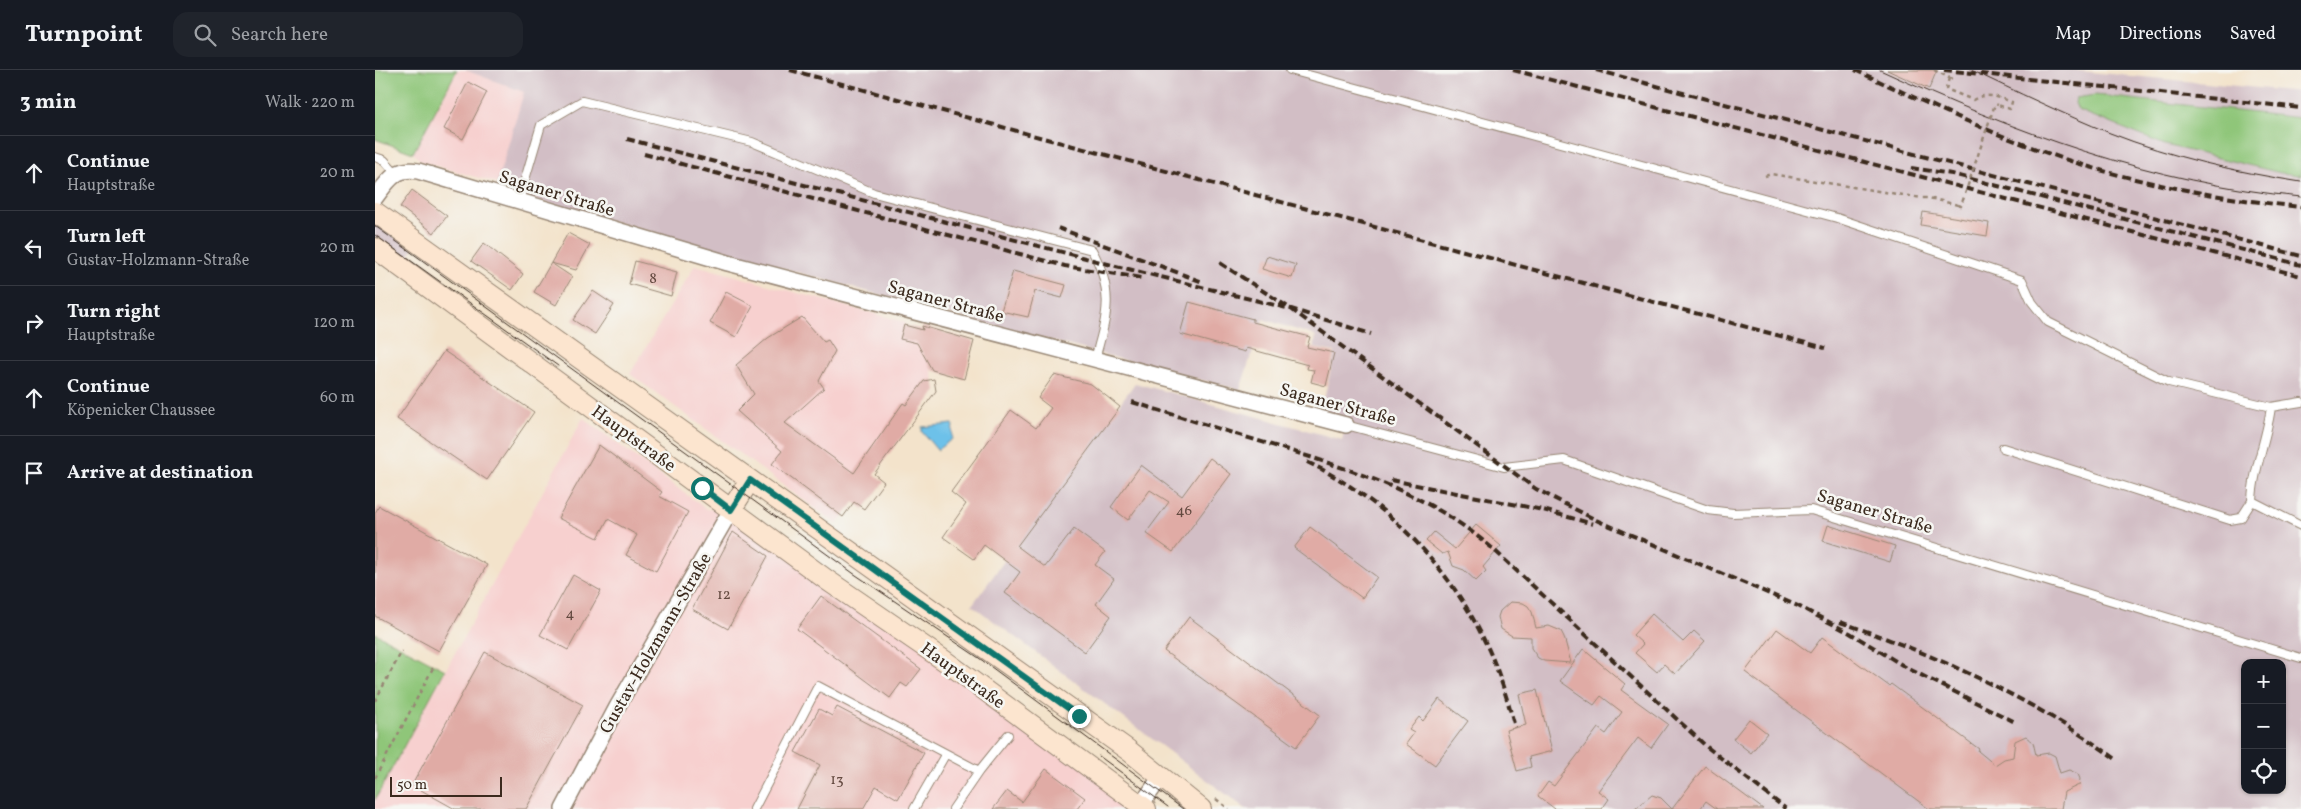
<!DOCTYPE html>
<html lang="en">
<head>
<meta charset="utf-8">
<style>
  :root { --surface:#171b24; --page:#20242c; --text:#f1f3f6; --muted:#9ea1a6; --line:#363941 }
  body { margin:0; font-family:Vollkorn,serif; background:var(--page); color:var(--text) }
  .controls { position:absolute; right:15px; bottom:15px; display:grid; overflow:hidden; border-radius:10px; box-shadow:0 1px 4px #0004 }
  .controls button { width:45px; height:45px; display:grid; place-items:center; padding:0; border:0; border-bottom:1px solid var(--line); background:var(--surface); color:var(--text); font:25px sans-serif }
  .scale { position:absolute; left:15px; bottom:12px; width:112px; box-sizing:border-box; padding-left:5px; border:2px solid #3b2a1e; border-top:0; font-size:14px; line-height:18px; white-space:nowrap; color:#3b2a1e; -webkit-text-stroke:4px #f6f6f2; paint-order:stroke }
  .stop { position:absolute; width:15px; height:15px; margin:-11px; border:4px solid #0f766e; border-radius:50%; background:#fff }
  .stop.end { background:#0f766e; border-color:#fff; box-shadow:0 1px 5px #0008 }
  .list { margin:0; padding:0; list-style:none }
  h2 { display:flex; justify-content:space-between; align-items:center; height:65px; margin:0; padding:0 20px; font-size:21px }
  h2 small { font-size:16px; font-weight:400; color:var(--muted) }
  .list li { display:grid; grid-template-columns:32px 1fr auto; gap:15px; align-items:center; box-sizing:border-box; height:75px; padding:0 20px; border-top:1px solid var(--line) }
  .list b { display:block; font-size:19px; white-space:nowrap }
  .list p { margin:0; font-size:16px; white-space:nowrap; color:var(--muted) }
  .list em { font-size:16px; font-style:normal; color:var(--muted) }
  .icon { flex:none; width:28px; height:28px; fill:none; stroke:currentColor; stroke-width:2; stroke-linecap:round; stroke-linejoin:round }
  .map { position:relative; flex:none; width:1926px; height:739px; overflow:hidden }
  header { display:flex; align-items:center; gap:30px; box-sizing:border-box; height:70px; padding:0 25px; background:var(--surface); border-bottom:1px solid var(--line) }
  header strong { font-size:24px }
  nav { display:flex; gap:28px; margin-inline-start:auto; font-size:18px }
  .search { width:350px; height:45px; background:var(--page); display:flex; align-items:center; gap:12px; box-sizing:border-box; padding:0 18px; border-radius:15px; color:var(--muted); font-size:19px }
  main { display:flex }
  aside { flex:1; background:var(--surface) }
  .map>svg:first-child { display:block }
</style>
</head>
<body>
<header>
<strong>Turnpoint</strong>
<div class="search"><svg class="icon" aria-label="search" viewBox="0 0 24 24"><circle cx="10" cy="10" r="6"/><path d="M15 15l6 6"/></svg>Search here</div>
<nav><a>Map</a><a>Directions</a><a>Saved</a></nav>
</header>
<main>
<aside>
<h2>3 min<small>Walk · 220 m</small></h2>
<ul class="list">
<li><svg class="icon" aria-label="ahead" viewBox="0 0 24 24"><path d="M12 20V5M6 11l6-6 6 6"/></svg><div><b>Continue</b><p>Hauptstraße</p></div><em>20 m</em></li>
<li><svg class="icon" aria-label="left" viewBox="0 0 24 24"><path d="M17 20v-9H6M10 6l-5 5 5 5"/></svg><div><b>Turn left</b><p>Gustav-Holzmann-Straße</p></div><em>20 m</em></li>
<li><svg class="icon" aria-label="right" viewBox="0 0 24 24"><path d="M7 20v-9h11M14 6l5 5-5 5"/></svg><div><b>Turn right</b><p>Hauptstraße</p></div><em>120 m</em></li>
<li><svg class="icon" aria-label="ahead" viewBox="0 0 24 24"><path d="M12 20V5M6 11l6-6 6 6"/></svg><div><b>Continue</b><p>Köpenicker Chaussee</p></div><em>60 m</em></li>
<li><svg class="icon" aria-label="arrive" viewBox="0 0 24 24"><path d="M6 21V4h12l-3 4 3 4H6"/></svg><div><b>Arrive at destination</b></div></li>
</ul>
</aside>
<div class="map">
<svg width="1926" height="739" viewBox="0 0 1926 739">
  <rect width="100%" height="100%" fill="#f6f6f2"/>
  <filter id="ink" filterUnits="userSpaceOnUse"><feTurbulence type="fractalNoise" baseFrequency=".02" numOctaves="2"/><feDisplacementMap in="SourceGraphic" scale="10" xChannelSelector="R" yChannelSelector="G"/><feConvolveMatrix kernelMatrix="1 2 1 2 8 2 1 2 1" color-interpolation-filters="sRGB"/></filter>
  <filter id="wash" filterUnits="userSpaceOnUse"><feTurbulence type="fractalNoise" baseFrequency=".0096" numOctaves="4" result="noise"/><feDisplacementMap in="SourceGraphic" scale="20" xChannelSelector="R" yChannelSelector="G"/><feGaussianBlur stdDeviation="1.12" result="paint"/><feColorMatrix in="noise" values="0 0 0 0 0 0 0 0 0 0 0 0 0 0 0 0 0 1.4 0 .05"/><feComposite in="paint" operator="in"/></filter>
  <g filter="url(#wash)">
    <rect width="100%" height="100%" fill="#f3e3cb"/>
    <path fill="#f7d0cf" d="M 82,0 L 90,0 L 150,22 L 122,113 L 47,92 L 38,83 Z
      M 320,195 L 530,252 L 526,268 L 542,273 L 557,300 L 561,321 L 462,454 L 255,304 Z
      M 208,348 L 331,439 L 356,440 L 771,739 L 0,739 L 0,730 Z"/>
    <path fill="#d2bec5" fill-rule="evenodd" d="M 90,0 L 1693,0 L 1926,22 L 1926,48 L 1720,25 L 1704,40 L 1790,75 L 1906,103 L 1926,105 L 1926,739 L 871,739 L 597,535 L 760,313 L 967,370 L 973,349 L 946,341 L 960,282 L 939,278 L 941,266 L 888,249 L 865,320 L 589,248 L 120,119 L 149,22 ZM 1870,593 L 1907,593 L 1907,720 L 1870,720 Z
      M 0,151 L 38,179 L 29,192 L 0,170 Z"/>
    <path fill="#8fc679" stroke="#65784c" d="M 0,0 L 82,0 L 38,83 L 0,69 Z
      M 1720,25 L 1926,48 L 1926,105 L 1906,103 L 1790,75 L 1703,40 L 1700,33 L 1701,28 Z
      M 0,563 L 70,600 L 0,730 Z"/>
    <path fill="#6dc1e9" stroke="#547684" d="M 578,354 L 577,369 L 562,380 L 547,362 L 547,357 Z"/>
    <g id="blocks">
      <path fill="#e0aba5" d="M 1512,0 L 1562,0 L 1554,19 Z
        M 93,12 L 112,22 L 88,69 L 69,59 Z
        M 37,120 L 72,146 L 59,163 L 25,137 Z
        M 1548,142 L 1614,153 L 1612,166 L 1546,155 Z
        M 193,163 L 215,175 L 201,200 L 176,193 Z
        M 109,173 L 148,204 L 137,220 L 96,191 Z
        M 892,186 L 921,195 L 917,208 L 887,199 Z
        M 260,191 L 302,202 L 296,226 L 254,214 Z
        M 176,193 L 197,207 L 181,235 L 159,222 Z
        M 638,201 L 691,215 L 687,228 L 660,221 L 653,247 L 626,241 Z
        M 218,221 L 239,235 L 220,264 L 198,250 Z
        M 351,222 L 378,236 L 361,267 L 335,253 Z
        M 814,232 L 878,249 L 878,252 L 935,267 L 932,277 L 959,283 L 951,316 L 936,312 L 939,300 L 932,299 L 933,295 L 871,278 L 870,282 L 805,264 Z
        M 427,247 L 449,272 L 453,270 L 460,281 L 444,311 L 449,318 L 410,353 L 479,403 L 528,333 L 531,335 L 549,311 L 559,309 L 561,321 L 499,404 L 509,412 L 489,439 L 479,432 L 468,447 L 397,394 L 407,381 L 362,341 L 379,324 L 361,295 L 393,268 Z
        M 529,255 L 548,260 L 547,256 L 599,271 L 589,309 L 557,300 L 542,273 L 525,269 Z
        M 69,281 L 159,342 L 112,410 L 22,349 Z
        M 679,305 L 716,314 L 745,337 L 642,476 L 670,497 L 699,459 L 730,482 L 720,495 L 739,509 L 721,534 L 736,546 L 710,582 L 630,523 L 645,502 L 609,475 L 599,489 L 568,467 L 591,434 L 576,422 L 636,340 L 661,358 L 676,338 L 663,328 Z
        M 224,375 L 287,422 L 284,426 L 313,442 L 281,501 L 251,485 L 262,465 L 233,449 L 223,468 L 183,448 Z
        M 835,388 L 856,404 L 798,482 L 771,463 L 794,432 L 775,420 L 753,450 L 736,437 L 766,395 L 807,426 Z
        M 4,436 L 112,495 L 64,581 L 0,546 L 0,443 Z
        M 1101,455 L 1126,476 L 1108,497 L 1111,501 L 1101,511 L 1089,500 L 1078,496 L 1073,482 L 1067,484 L 1051,471 L 1059,462 L 1080,479 Z
        M 1453,455 L 1520,476 L 1515,492 L 1448,471 Z
        M 935,457 L 1002,507 L 987,528 L 919,478 Z
        M 358,462 L 393,486 L 353,559 L 317,539 Z
        M 198,505 L 226,521 L 193,580 L 165,565 Z
        M 446,526 L 546,599 L 532,617 L 526,613 L 515,628 L 422,559 Z
        M 1135,532 L 1148,533 L 1153,536 L 1157,542 L 1161,558 L 1174,556 L 1186,561 L 1189,567 L 1196,593 L 1169,591 L 1163,588 L 1156,578 L 1156,567 L 1137,566 L 1126,559 L 1123,547 L 1125,541 Z
        M 1277,544 L 1308,572 L 1319,561 L 1330,571 L 1300,604 L 1289,594 L 1282,602 L 1260,583 L 1268,574 L 1258,565 Z
        M 814,547 L 945,645 L 921,677 L 789,581 Z
        M 1402,559 L 1435,583 L 1447,567 L 1514,616 L 1516,614 L 1604,679 L 1603,681 L 1620,695 L 1629,689 L 1638,687 L 1640,671 L 1651,666 L 1658,672 L 1661,685 L 1674,683 L 1680,686 L 1685,703 L 1694,700 L 1703,704 L 1705,709 L 1704,715 L 1689,722 L 1686,739 L 1554,739 L 1370,602 Z
        M 1208,579 L 1250,614 L 1246,620 L 1293,654 L 1276,678 L 1263,668 L 1223,721 L 1234,729 L 1227,739 L 1180,739 L 1163,726 L 1173,712 L 1179,716 L 1223,658 L 1231,664 L 1247,642 L 1226,626 L 1219,635 L 1185,611 Z
        M 110,582 L 208,635 L 151,739 L 80,739 L 37,715 Z
        M 1162,620 L 1177,681 L 1154,687 L 1156,697 L 1142,701 L 1131,660 L 1151,655 L 1144,624 Z
        M 1064,629 L 1093,651 L 1060,695 L 1031,674 L 1039,663 L 1034,660 L 1044,647 L 1048,651 Z
        M 462,637 L 549,683 L 523,729 L 501,716 L 488,739 L 422,739 L 445,695 L 420,682 L 444,639 L 457,646 Z
        M 1374,649 L 1392,663 L 1376,683 L 1358,669 Z
        M 1330,696 L 1388,739 L 1342,739 L 1331,731 L 1325,739 L 1297,739 Z
        M 671,699 L 710,728 L 702,739 L 618,739 L 632,721 L 647,732 Z
        M 1277,725 L 1286,728 L 1297,739 L 1260,739 Z"/>
    </g>
  </g>
  <g filter="url(#ink)">
    <use href="#blocks" fill-opacity="0" stroke="#978674" stroke-width="1"/>
    <g fill="none" stroke-linecap="round" stroke-linejoin="round">
      <g stroke="#978674" stroke-width="10">
        <path id="service" d="M 915,0 L 1462,148 L 1647,210 L 1657,232 L 1673,252 L 1794,312 L 1896,337 L 1926,332
          M 0,87 L 9,90 L 21,103
          M 144,130 L 166,55 L 207,31 L 377,72 L 499,123 L 717,180 C 740,222 732,246 720,289
          M 1896,337 C 1892,369 1878,399 1877,431 L 1926,456
          M 971,355 L 1129,397 L 1189,390 L 1333,440 L 1358,443 L 1436,440 L 1926,588
          M 1628,378 L 1855,450 L 1866,448 L 1877,431
          M 379,739 L 443,616 L 604,701 L 633,665
          M 539,739 L 570,685
          M 578,739 L 604,701"/>
      </g>
      <g stroke="#978674" stroke-width="18">
        <path id="minor" d="M 0,128 C 13,111 20,97 43,101 L 353,193 L 971,355
          M 188,739 L 242,637 L 356,440
          M 763,739 L 786,707"/>
      </g>
      <g stroke="#978674" stroke-width="22">
        <path id="secondary" d="M 0,142 L 753,680 L 826,739
          M 0,178 L 452,510 L 570,591 L 771,739
          M 356,440 L 375,410"/>
      </g>
      <path stroke="#978674" stroke-width="2.5" stroke-dasharray="4 4" stroke-linecap="butt" d="M 1559,0 L 1579,10
        M 1574,8 L 1571,19 L 1598,30 C 1611,22 1623,27 1637,32 L 1635,39 L 1623,35
        M 1390,106 L 1396,104 L 1547,128 L 1554,128 L 1583,135
        M 0,631 L 27,581
        M 0,708 L 59,596
        M 841,729 L 854,739"/>
      <use href="#service" stroke="#fff" stroke-width="8"/>
      <use href="#minor" stroke="#fff" stroke-width="15"/>
      <use href="#secondary" stroke="#fce5cf" stroke-width="20"/>
      <path stroke="#3b2a1e" stroke-width="1" d="M 1505,0 C 1640,62 1777,113 1926,127
        M 1596,0 C 1642,22 1688,44 1735,63 C 1796,87 1861,102 1926,112
        M 0,156 L 478,503 L 604,588 L 808,739
        M 0,165 L 183,296
        M 724,686 L 793,737"/>
      <path stroke="#3b2a1e" stroke-width="4" stroke-dasharray="8 4" stroke-linecap="butt" d="M 415,0 L 1450,278
        M 1138,0 L 1926,206
        M 1221,0 L 1926,186
        M 1480,0 C 1560,37 1641,76 1725,100 C 1790,118 1859,130 1926,137
        M 1569,0 L 1926,38
        M 252,69 L 737,195 L 916,239 L 996,264
        M 269,84 L 690,196 L 767,208
        M 1536,98 L 1577,104 L 1926,195
        M 683,158 L 828,212
        M 845,193 L 916,239 L 1161,419 L 1221,450 L 1423,536 L 1475,563 L 1532,598 L 1640,652
        M 757,332 C 809,348 861,364 913,380 C 989,404 1055,425 1117,478 L 1332,677 L 1411,739
        M 932,392 C 1016,432 1084,506 1119,592 C 1128,614 1134,636 1140,657
        M 1016,410 L 1168,440 L 1218,454
        M 1465,552 C 1562,585 1658,629 1741,689"/>
      <path stroke="#978674" stroke-width="2.5" stroke-dasharray="4 4" stroke-linecap="butt" d="M 1583,135 L 1586,136 L 1620,34 L 1623,35"/>
    </g>
  </g>
  <g fill="none" stroke-linecap="round" stroke-linejoin="round" filter="url(#ink)">
    <path stroke="#0f766e" stroke-width="6" d="M 327,418 L 356,440 L 375,410 L 704,646"/>
  </g>
  <g text-anchor="middle" stroke-width="5" stroke-linejoin="round" paint-order="stroke">
    <g font-size="15" fill="#644a40">
      <text x="278" y="213">8</text>
      <text x="809" y="445">46</text>
      <text x="349" y="529">12</text>
      <text x="195" y="548">4</text>
      <text x="462" y="714">13</text>
    </g>
    <g font-size="18" fill="#3b2a1e" stroke="#f6f6f2">
      <text transform="translate(182 123) rotate(17)" y="6">Saganer Straße</text>
      <text transform="translate(571 231) rotate(15)" y="6">Saganer Straße</text>
      <text transform="translate(963 334) rotate(15)" y="6">Saganer Straße</text>
      <text transform="translate(259 368) rotate(36)" y="6">Hauptstraße</text>
      <text transform="translate(1500 441) rotate(16)" y="6">Saganer Straße</text>
      <text transform="translate(280 573) rotate(-60)" y="6">Gustav-Holzmann-Straße</text>
      <text transform="translate(588 605) rotate(36)" y="6">Hauptstraße</text>
    </g>
  </g>
</svg>
<div class="controls">
<button>+</button>
<button>−</button>
<button><svg class="icon" aria-label="locate" viewBox="0 0 24 24"><circle cx="12" cy="12" r="6"/><path d="M12 2v4M12 18v4M2 12h4M18 12h4"/></svg></button>
</div>
<div class="scale">50 m</div>
<div class="stop" style="left:327px;top:418px"></div>
<div class="stop end" style="left:704px;top:646px"></div>
</div>
</main>
</body>
</html>
